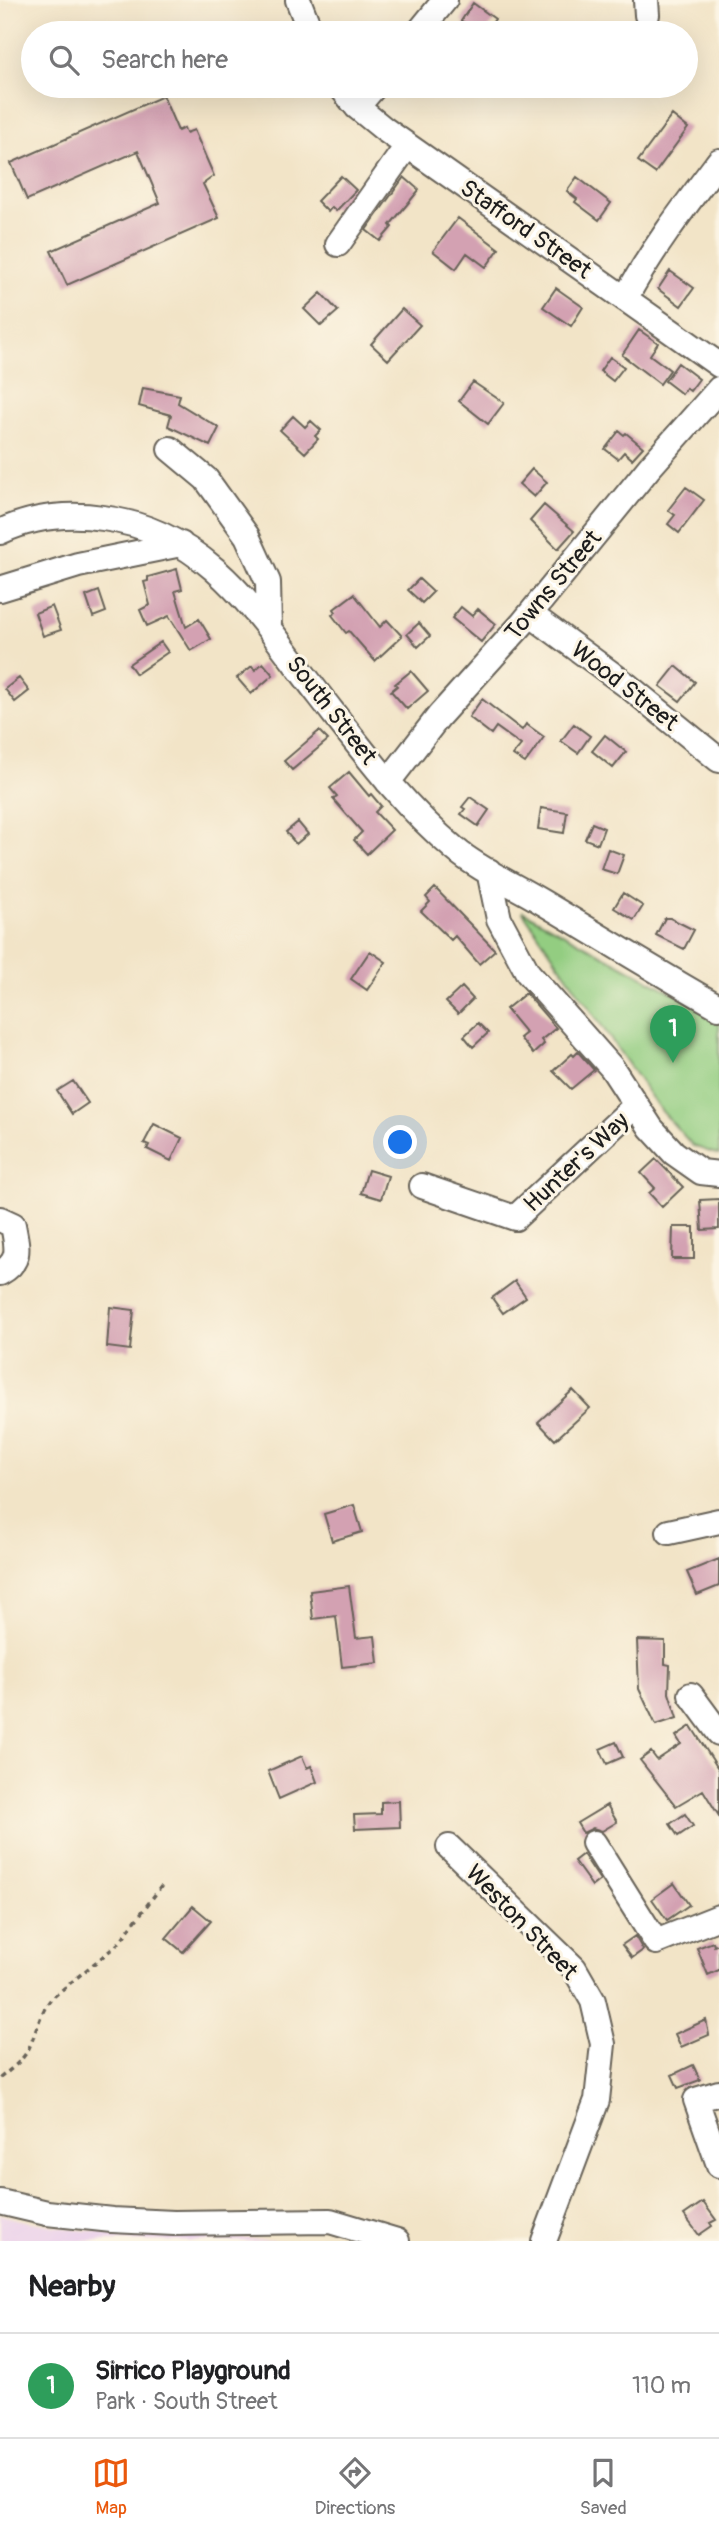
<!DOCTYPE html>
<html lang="en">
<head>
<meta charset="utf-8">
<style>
  :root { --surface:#fff; --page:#f2f2f2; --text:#202124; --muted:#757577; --line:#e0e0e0; --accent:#ea580c }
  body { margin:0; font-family:Pangolin,sans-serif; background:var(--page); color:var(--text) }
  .you { position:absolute; left:401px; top:1143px; width:24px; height:24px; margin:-18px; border:5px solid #fff; border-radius:50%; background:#1a73e8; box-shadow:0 0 0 10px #1a73e833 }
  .badge { display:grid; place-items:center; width:46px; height:46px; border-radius:50%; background:var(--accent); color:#fff; font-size:23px; font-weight:700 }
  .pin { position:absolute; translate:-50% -58px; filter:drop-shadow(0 2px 4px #0008) }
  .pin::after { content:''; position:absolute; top:37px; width:24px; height:21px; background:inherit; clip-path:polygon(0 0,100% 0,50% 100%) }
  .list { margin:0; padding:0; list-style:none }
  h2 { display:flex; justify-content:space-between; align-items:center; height:91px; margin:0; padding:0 28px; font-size:30px }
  h2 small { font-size:23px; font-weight:400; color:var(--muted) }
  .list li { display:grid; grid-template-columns:46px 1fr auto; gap:21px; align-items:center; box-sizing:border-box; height:105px; padding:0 28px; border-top:2px solid var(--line) }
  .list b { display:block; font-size:26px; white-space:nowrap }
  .list p { margin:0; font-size:23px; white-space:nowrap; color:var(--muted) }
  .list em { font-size:23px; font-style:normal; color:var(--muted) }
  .icon { flex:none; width:38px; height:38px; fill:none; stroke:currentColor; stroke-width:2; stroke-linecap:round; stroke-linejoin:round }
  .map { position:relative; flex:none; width:719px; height:2241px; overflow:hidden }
  .search { position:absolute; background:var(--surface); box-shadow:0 7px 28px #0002; left:21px; right:21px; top:21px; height:77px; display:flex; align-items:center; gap:18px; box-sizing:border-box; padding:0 24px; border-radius:38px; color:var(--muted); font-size:26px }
  .sheet { height:196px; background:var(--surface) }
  nav { display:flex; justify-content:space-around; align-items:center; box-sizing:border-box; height:98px; border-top:2px solid var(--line); background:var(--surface); font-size:19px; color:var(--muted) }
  nav a { display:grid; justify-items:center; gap:4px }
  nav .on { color:var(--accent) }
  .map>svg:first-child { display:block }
</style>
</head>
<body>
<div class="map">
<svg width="719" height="2241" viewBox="0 0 719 2241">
  <rect width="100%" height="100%" fill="#fcf5e5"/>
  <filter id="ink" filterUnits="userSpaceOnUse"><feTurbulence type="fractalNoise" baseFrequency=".0143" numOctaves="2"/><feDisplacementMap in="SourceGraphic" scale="14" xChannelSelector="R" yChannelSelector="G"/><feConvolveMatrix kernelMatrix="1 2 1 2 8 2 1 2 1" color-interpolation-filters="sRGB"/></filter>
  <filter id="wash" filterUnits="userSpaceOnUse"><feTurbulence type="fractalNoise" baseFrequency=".00686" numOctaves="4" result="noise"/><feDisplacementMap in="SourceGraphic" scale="28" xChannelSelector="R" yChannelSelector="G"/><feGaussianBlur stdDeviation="1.57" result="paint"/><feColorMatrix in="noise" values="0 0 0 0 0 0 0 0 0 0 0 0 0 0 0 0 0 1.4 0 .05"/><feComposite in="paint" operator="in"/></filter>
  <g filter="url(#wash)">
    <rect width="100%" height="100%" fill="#f2e4c7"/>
    <path fill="#ebd1eb" d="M 0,2214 L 20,2220 L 79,2230 L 288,2241 L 0,2241 Z"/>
    <path fill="#93cd81" stroke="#58744e" stroke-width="2" d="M 522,911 L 719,1018 L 719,1155 L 693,1146 L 658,1107 Z"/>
    <g id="blocks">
      <path fill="#d3a1b2" d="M 473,3 L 495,19 L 485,33 L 458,33 L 465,23 L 461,21 Z
        M 163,96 L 178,131 L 184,128 L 186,133 L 194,130 L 214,176 L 203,184 L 219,218 L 67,285 L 51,251 L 160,203 L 138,151 L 27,200 L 11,163 Z
        M 672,115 L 688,128 L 655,173 L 638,161 Z
        M 341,176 L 356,190 L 336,211 L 332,207 L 328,212 L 317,201 Z
        M 404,177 L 419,190 L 390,225 L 392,227 L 380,241 L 366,230 Z
        M 577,177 L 611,203 L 599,220 L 575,202 L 577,199 L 567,191 Z
        M 458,218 L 499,249 L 486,267 L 467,253 L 456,269 L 433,251 Z
        M 670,271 L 694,288 L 681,306 L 658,289 Z
        M 556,288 L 583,307 L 571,326 L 543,307 Z
        M 321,293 L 338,311 L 321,326 L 304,309 Z
        M 402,309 L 420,325 L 388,360 L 371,344 Z
        M 639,330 L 658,343 L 650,355 L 670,370 L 660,384 L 622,355 Z
        M 610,357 L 624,367 L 613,381 L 600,371 Z
        M 678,363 L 699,379 L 690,391 L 686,388 L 682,394 L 665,381 Z
        M 473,382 L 504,403 L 488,424 L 459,401 Z
        M 143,388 L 180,395 L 178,403 L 219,428 L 210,446 L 168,426 L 171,415 L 139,406 Z
        M 293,416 L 305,427 L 311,421 L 321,430 L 315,436 L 318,439 L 305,453 L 280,430 Z
        M 619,431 L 624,435 L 626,433 L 643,447 L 632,459 L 624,452 L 618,459 L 605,449 Z
        M 532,469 L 547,482 L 534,497 L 519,484 Z
        M 686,487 L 704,500 L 679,533 L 668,524 L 675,515 L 668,510 Z
        M 544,505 L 574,531 L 558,549 L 530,521 Z
        M 177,569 L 182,589 L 175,591 L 186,627 L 199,619 L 211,639 L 191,651 L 169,616 L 147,626 L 140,610 L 150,605 L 144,582 L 148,581 L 148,577 Z
        M 419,579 L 433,592 L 422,603 L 408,590 Z
        M 99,591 L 106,612 L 93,617 L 86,596 Z
        M 354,594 L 380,627 L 387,620 L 402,636 L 375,661 L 349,631 L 346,633 L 332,615 L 336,612 L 334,609 Z
        M 52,606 L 61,630 L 43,636 L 35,613 Z
        M 461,607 L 472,616 L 478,609 L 496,624 L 481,642 L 452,618 Z
        M 419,623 L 430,636 L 418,647 L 407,634 Z
        M 161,642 L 168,652 L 136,674 L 129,664 Z
        M 263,663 L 273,675 L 251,694 L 237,678 L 252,666 L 255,670 Z
        M 676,666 L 695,682 L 680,701 L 660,686 Z
        M 411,671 L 428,691 L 407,709 L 391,691 L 397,686 L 395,684 Z
        M 19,678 L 29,691 L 15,702 L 5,689 Z
        M 482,699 L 522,730 L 526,724 L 544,737 L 525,763 L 513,755 L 521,745 L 496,727 L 491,734 L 469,717 Z
        M 574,724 L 590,736 L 578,753 L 561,741 Z
        M 319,731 L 328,740 L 292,770 L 284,761 Z
        M 605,735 L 626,752 L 613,768 L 592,751 Z
        M 349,772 L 369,796 L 371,794 L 381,806 L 375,812 L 392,830 L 367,854 L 354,840 L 362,832 L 333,799 L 337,796 L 330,788 Z
        M 470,797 L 489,810 L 478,826 L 461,814 L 465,809 L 462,807 Z
        M 541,808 L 567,812 L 564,833 L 538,829 Z
        M 298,822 L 308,834 L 296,844 L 286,832 Z
        M 592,823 L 604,828 L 598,844 L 585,839 Z
        M 608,849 L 624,855 L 617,874 L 601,869 Z
        M 435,888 L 495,950 L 479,964 L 455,936 L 451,940 L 421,911 L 430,902 L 426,897 Z
        M 623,893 L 643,906 L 634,920 L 614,908 Z
        M 665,918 L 670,918 L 694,930 L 684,949 L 656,935 Z
        M 370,951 L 386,962 L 367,990 L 351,979 Z
        M 462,987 L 473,999 L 458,1014 L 446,1002 Z
        M 526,993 L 556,1028 L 541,1040 L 544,1044 L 533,1054 L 520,1038 L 526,1033 L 506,1009 Z
        M 478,1023 L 488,1033 L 473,1047 L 464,1036 Z
        M 578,1052 L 594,1070 L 571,1089 L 553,1071 L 572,1054 L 574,1056 Z
        M 73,1081 L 88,1103 L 72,1114 L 57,1091 Z
        M 154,1124 L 182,1138 L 171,1161 L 147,1149 L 149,1145 L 144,1143 Z
        M 656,1159 L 683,1187 L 662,1207 L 649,1193 L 655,1188 L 641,1173 Z
        M 368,1170 L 388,1176 L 381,1199 L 361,1193 Z
        M 719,1199 L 719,1229 L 702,1230 L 700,1200 Z
        M 673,1227 L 694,1227 L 694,1259 L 672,1259 Z
        M 515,1281 L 526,1297 L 503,1313 L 492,1298 Z
        M 110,1307 L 134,1310 L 130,1350 L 107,1347 Z
        M 573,1390 L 590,1408 L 555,1440 L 538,1422 Z
        M 354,1505 L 362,1532 L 332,1541 L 324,1514 Z
        M 719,1559 L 719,1586 L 697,1595 L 687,1572 Z
        M 349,1586 L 356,1638 L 375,1636 L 378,1663 L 342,1667 L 336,1616 L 313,1619 L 310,1591 Z
        M 637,1640 L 665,1641 L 665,1664 L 670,1665 L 669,1693 L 677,1718 L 656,1725 L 639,1689 Z
        M 691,1726 L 719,1770 L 719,1816 L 703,1790 L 676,1806 L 640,1760 L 651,1752 L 657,1760 L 681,1744 L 676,1736 Z
        M 616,1742 L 623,1757 L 607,1764 L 600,1749 Z
        M 302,1756 L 307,1768 L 311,1766 L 317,1782 L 279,1799 L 268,1771 Z
        M 399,1801 L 400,1827 L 355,1829 L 354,1815 L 381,1814 L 381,1802 Z
        M 607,1805 L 617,1822 L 602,1831 L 593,1828 L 583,1833 L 577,1823 Z
        M 685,1814 L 693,1826 L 678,1836 L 670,1824 Z
        M 583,1854 L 600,1880 L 592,1886 L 574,1861 Z
        M 674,1883 L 689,1905 L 667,1920 L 652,1899 Z
        M 193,1906 L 211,1921 L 183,1952 L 166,1938 Z
        M 635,1936 L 643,1950 L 632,1958 L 622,1945 Z
        M 713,1942 L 714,1946 L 719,1944 L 719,1970 L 708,1975 L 697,1948 Z
        M 706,2020 L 709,2035 L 681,2047 L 675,2034 Z
        M 693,2065 L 700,2080 L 678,2088 L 672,2075 Z
        M 703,2202 L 716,2220 L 710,2223 L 712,2226 L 699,2235 L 684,2215 Z"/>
    </g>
  </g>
  <g filter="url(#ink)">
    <use href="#blocks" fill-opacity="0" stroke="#676258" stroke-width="2"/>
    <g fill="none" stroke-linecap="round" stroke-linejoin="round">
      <g stroke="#676258" stroke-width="28">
        <path id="minor" d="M 298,0 L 311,33
          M 646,0 L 647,15
          M 418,33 L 445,0
          M 340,86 L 357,107 L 384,129 L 719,365
          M 357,107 L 375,86
          M 338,244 L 407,146
          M 625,299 C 652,249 685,206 719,161
          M 170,449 L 206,479 L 247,536 L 268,582 L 269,628
          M 0,532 C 32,517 68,513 103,518 C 211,532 259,618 320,696 C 362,750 403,806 456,850 C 478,869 516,886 542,902 C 601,937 659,973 719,1007
          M 0,589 L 78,565 L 181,544
          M 530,614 L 628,686 L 719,760
          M 388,782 L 439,716 L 522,624 L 649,468 L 719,389
          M 489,871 L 499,919 L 528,973 L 612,1068 L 651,1128 L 674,1153 L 701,1172 L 719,1174
          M 422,1186 L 515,1218 L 636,1105
          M 0,1219 L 13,1225 C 17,1247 22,1261 0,1273
          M 669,1532 L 719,1521
          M 691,1695 L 719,1733
          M 594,1843 L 656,1942 L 719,1917
          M 449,1847 L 574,1968 L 593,2001 L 603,2044 L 597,2100 L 544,2241
          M 719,2093 L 696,2100 L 719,2165
          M 0,2202 L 47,2213 L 112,2220 L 174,2223 L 330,2221 L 397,2241"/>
      </g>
      <path stroke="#676258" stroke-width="3.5" stroke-dasharray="5 5" stroke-linecap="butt" d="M 0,2078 C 10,2070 22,2061 28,2050 C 37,2032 39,2013 52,1998 L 118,1944 L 163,1884"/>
      <use href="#minor" stroke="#fff" stroke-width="24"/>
    </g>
  </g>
  <g text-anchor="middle" stroke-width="6" stroke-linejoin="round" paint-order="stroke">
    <g font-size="24" fill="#1c1c1c" stroke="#fcf5e5">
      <text transform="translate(526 229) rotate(35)" y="8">Stafford Street</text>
      <text transform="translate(553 585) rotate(-50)" y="8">Towns Street</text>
      <text transform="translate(625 686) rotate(38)" y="8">Wood Street</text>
      <text transform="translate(332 710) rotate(52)" y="8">South Street</text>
      <text transform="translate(576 1162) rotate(-43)" y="8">Hunter's Way</text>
      <text transform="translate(522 1922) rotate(46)" y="8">Weston Street</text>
    </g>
  </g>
</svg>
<div class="you"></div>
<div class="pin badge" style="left:673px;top:1063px;background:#2e9e5b">1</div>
<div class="search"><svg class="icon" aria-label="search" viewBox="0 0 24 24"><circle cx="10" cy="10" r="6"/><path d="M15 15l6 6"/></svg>Search here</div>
</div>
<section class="sheet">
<h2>Nearby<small></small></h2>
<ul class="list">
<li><span class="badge" style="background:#2e9e5b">1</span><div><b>Sirrico Playground</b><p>Park · South Street</p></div><em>110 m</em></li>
</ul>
</section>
<nav>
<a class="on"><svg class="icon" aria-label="map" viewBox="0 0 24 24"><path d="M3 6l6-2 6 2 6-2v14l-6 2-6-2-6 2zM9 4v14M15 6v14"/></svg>Map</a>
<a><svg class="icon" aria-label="directions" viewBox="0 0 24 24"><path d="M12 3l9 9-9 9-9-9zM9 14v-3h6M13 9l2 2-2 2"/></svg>Directions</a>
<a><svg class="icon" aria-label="saved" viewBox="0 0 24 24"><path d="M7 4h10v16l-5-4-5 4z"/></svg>Saved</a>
</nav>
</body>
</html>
